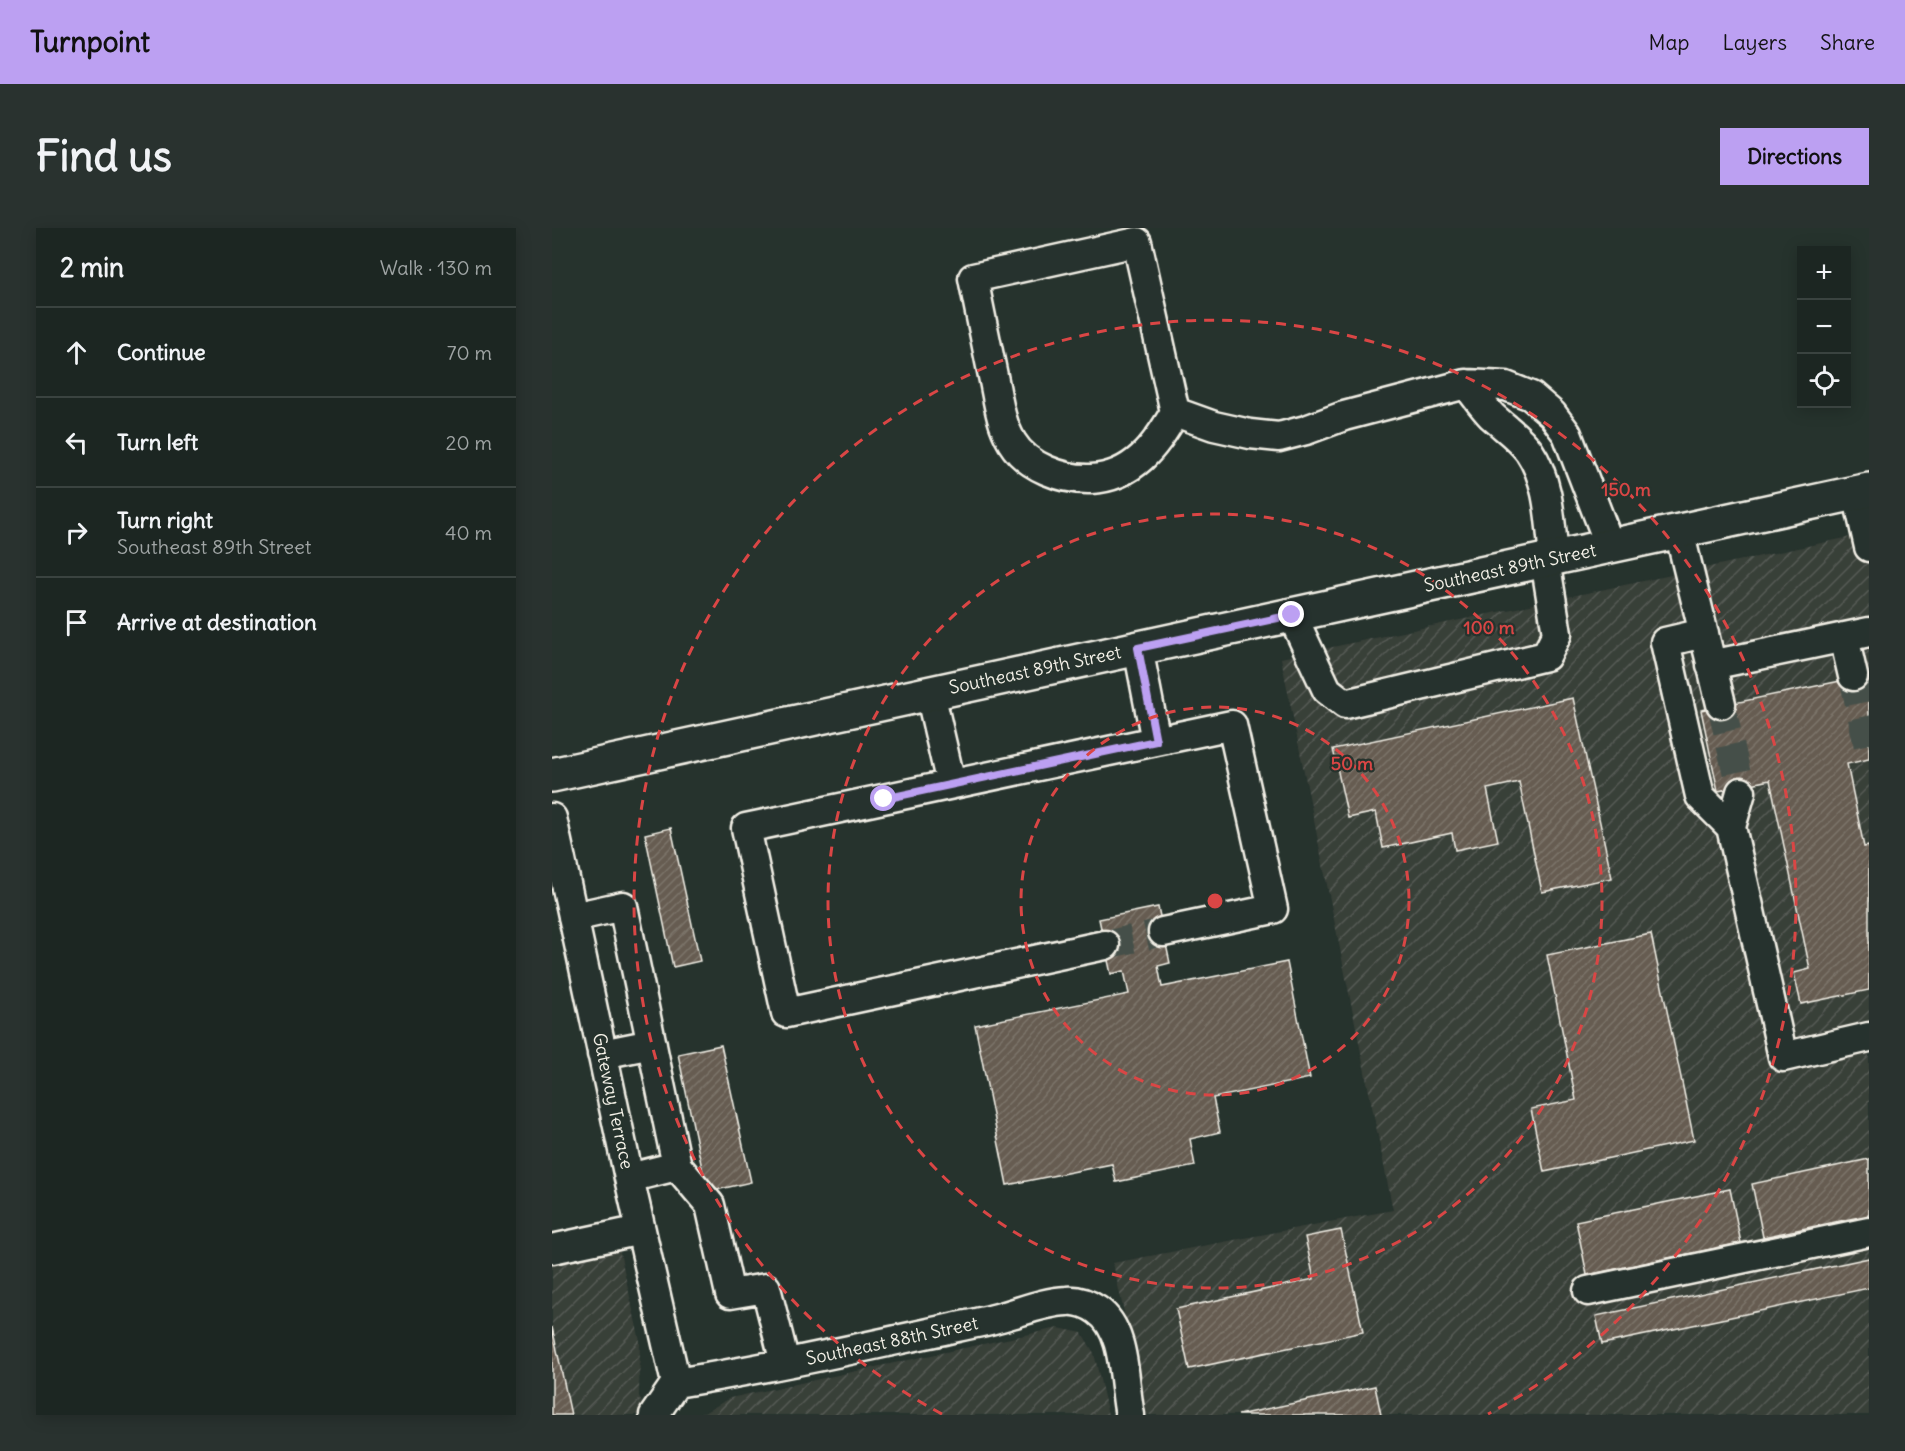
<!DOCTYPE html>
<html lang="en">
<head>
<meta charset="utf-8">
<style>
  :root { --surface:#1c2622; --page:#29322f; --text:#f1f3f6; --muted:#a0a5a5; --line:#3a4340; --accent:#bca0f2 }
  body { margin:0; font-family:Delius,sans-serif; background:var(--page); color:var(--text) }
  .controls { position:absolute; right:18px; top:18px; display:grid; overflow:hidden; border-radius:0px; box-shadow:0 3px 15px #0003 }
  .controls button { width:54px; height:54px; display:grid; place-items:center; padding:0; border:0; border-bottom:2px solid var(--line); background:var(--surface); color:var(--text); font:30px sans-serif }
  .stop { position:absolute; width:18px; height:18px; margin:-14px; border:4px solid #bca0f2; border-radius:50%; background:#fff }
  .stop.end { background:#bca0f2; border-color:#fff; box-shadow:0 2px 6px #0008 }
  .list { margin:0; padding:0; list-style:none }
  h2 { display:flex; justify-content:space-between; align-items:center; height:78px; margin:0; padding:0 24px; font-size:26px }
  h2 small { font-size:20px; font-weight:400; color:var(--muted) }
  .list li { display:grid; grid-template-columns:39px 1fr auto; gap:18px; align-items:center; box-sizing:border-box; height:90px; padding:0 24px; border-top:2px solid var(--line) }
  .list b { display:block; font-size:22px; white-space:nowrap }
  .list p { margin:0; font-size:20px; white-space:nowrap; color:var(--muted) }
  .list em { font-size:20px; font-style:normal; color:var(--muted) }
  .icon { flex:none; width:33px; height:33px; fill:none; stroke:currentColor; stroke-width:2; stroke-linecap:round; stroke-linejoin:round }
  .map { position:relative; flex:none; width:1317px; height:1187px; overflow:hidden; border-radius:0px }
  header { display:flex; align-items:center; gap:36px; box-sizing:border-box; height:84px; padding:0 30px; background:var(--accent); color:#111 }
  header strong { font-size:28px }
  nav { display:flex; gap:33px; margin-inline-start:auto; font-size:21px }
  .intro { display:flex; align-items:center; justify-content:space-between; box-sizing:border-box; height:144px; padding:0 36px }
  h1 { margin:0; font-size:42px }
  .button { padding:15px 27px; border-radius:0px; background:var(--accent); color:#111; font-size:21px; font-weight:700 }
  main { display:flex; gap:36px; padding:0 36px }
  aside { flex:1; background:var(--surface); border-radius:0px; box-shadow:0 3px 15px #0003 }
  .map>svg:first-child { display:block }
</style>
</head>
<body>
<header>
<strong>Turnpoint</strong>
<nav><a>Map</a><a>Layers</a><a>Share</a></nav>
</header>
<div class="intro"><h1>Find us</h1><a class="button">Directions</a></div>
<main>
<aside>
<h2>2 min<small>Walk · 130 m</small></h2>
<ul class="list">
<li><svg class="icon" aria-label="ahead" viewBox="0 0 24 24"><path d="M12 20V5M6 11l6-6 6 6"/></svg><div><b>Continue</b></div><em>70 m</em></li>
<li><svg class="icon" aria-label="left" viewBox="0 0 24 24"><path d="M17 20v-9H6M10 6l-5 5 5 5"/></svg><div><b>Turn left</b></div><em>20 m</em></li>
<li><svg class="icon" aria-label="right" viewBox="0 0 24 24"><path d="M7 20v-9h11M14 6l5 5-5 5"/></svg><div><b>Turn right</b><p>Southeast 89th Street</p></div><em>40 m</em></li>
<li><svg class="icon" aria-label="arrive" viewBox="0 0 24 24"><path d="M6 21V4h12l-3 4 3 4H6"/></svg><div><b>Arrive at destination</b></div></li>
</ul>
</aside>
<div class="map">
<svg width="1317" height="1187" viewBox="0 0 1317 1187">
  <defs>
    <pattern id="industrial-furrows" width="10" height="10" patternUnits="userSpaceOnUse" patternTransform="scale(1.5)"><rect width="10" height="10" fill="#393f38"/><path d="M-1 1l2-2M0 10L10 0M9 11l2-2" fill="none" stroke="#565b55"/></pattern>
    <pattern id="building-hatch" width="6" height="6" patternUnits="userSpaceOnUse" patternTransform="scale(1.5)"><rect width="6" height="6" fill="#665c51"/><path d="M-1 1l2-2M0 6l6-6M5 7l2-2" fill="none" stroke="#7c746a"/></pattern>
  </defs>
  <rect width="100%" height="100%" fill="#26332d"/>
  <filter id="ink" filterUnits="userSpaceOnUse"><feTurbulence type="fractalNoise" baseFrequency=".0167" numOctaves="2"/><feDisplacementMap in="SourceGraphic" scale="12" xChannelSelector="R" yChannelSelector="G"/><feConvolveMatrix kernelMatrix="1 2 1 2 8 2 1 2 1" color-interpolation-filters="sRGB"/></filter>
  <g filter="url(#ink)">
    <path fill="url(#industrial-furrows)" d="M 1317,305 L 1317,1187 L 595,1187 L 561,1035 L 841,982 L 729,430 Z
      M 61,994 L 88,1113 L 87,1168 L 94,1185 L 99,1187 L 0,1187 L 0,1007 Z
      M 506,1100 L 530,1105 L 542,1125 L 556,1187 L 144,1187 L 152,1185 L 178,1170 Z"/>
    <path fill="url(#building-hatch)" stroke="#f4f1e8" stroke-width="1.5" d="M 1317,447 L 1317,531 L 1295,536 L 1312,619 L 1317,618 L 1317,762 L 1249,776 L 1242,745 L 1258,741 L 1218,552 L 1166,563 L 1149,482 Z
      M 1021,470 L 1060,650 L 990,664 L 967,554 L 935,561 L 946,613 L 903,622 L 900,605 L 831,620 L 824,584 L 796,590 L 781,521 Z
      M 119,600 L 148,733 L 121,739 L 93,606 Z
      M 606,679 L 618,735 L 606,738 L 610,759 L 735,734 L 758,850 L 661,870 L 668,904 L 638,911 L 643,938 L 564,954 L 560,936 L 455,957 L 423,797 L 577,766 L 572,743 L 559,746 L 547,691 Z
      M 1099,706 L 1142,912 L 992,944 L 979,881 L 1024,872 L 995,727 Z
      M 169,817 L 199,954 L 155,964 L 126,826 Z
      M 1317,931 L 1317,987 L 1211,1009 L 1200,956 Z
      M 1178,961 L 1189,1015 L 1035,1047 L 1024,993 Z
      M 789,1002 L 811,1104 L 637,1141 L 624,1081 L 762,1051 L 753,1009 Z
      M 1317,1030 L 1317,1060 L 1050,1116 L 1044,1088 Z
      M 0,1099 L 19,1187 L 0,1187 Z
      M 823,1158 L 829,1187 L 686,1187 Z"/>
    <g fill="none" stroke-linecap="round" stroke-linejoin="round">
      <path stroke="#455049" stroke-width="28" stroke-dasharray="28 14" stroke-linecap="butt" d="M 1301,448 L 1317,523
        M 1169,476 L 1189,564
        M 553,717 L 611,704"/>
      <g stroke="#f4f1e8" stroke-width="33">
        <path id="minor" d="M 914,156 C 923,167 931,179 940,188 C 953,200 967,209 977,223 C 998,254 998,294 1002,330
          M 623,184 C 604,218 581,249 539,251 C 511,252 475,239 460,214 C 448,194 446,171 441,148 C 434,115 428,83 421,50 L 585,14 L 623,184 L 662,198 L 698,206 L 727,209 L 754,202 L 792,188 L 914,156 L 954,158 L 979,168 L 1000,186 L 1015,206 L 1058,318
          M 1305,265 L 1317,319
          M 1127,303 L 1169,476
          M 740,387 L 775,462 L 793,476 L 994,428 L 1005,406 L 993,332
          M 1152,405 L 1113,414 L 1148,568 L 1179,599
          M 1292,409 L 1301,448
          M 1159,437 L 1317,404
          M 378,465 L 399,556
          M 604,513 L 680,497 L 721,681 L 611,704
          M 1189,564 L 1179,599 L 1231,829 L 1317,809
          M 0,590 L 77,950 L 124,1155
          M 21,689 L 71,678 L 125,938 L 77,950
          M 553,717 L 234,785 L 194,600 L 604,513 L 586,420
          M 50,826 L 100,816
          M 125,938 L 158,977 L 178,1066 L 214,1060 L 233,1135
          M 0,1021 L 89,1002
          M 1036,1063 L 1317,1004
          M 124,1155 C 218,1140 312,1119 405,1099 C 420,1096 435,1093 449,1089 C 471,1083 492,1074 515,1073 C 526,1072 536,1076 545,1082 C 575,1102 571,1155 578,1187
          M 102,1187 L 124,1155"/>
      </g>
      <g stroke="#f4f1e8" stroke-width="38">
        <path id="major" d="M 0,547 L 1317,262"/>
      </g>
      <use href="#minor" stroke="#26332d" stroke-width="28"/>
      <use href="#major" stroke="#26332d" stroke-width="33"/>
    </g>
  </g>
  <g fill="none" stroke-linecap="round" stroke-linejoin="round" filter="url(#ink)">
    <path stroke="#bca0f2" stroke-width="8" d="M 332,571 L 604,513 L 586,420 L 740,387"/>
  </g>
  <g fill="none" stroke="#da4645" stroke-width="3" stroke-dasharray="10 8">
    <circle cx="663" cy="673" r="194"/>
    <circle cx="663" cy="673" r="387"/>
    <path d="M390 1186A581 581 0 1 1 936 1186"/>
  </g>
  <g text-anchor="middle" stroke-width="4.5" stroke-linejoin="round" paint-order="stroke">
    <g font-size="18" fill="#f4f1e8" stroke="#26332d">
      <text transform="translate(958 340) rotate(-12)" y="6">Southeast 89th Street</text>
      <text transform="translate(483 442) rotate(-12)" y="6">Southeast 89th Street</text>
      <text transform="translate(61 873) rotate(78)" y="6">Gateway Terrace</text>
      <text transform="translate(340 1113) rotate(-12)" y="6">Southeast 88th Street</text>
    </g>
  </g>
  <circle cx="663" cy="673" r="9" fill="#da4645" stroke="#26332d" stroke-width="3"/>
  <g font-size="18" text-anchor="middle" font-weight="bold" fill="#da4645" stroke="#26332d" stroke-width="4.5" stroke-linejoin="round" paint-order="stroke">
    <text x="1074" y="268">150 m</text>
    <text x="937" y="406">100 m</text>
    <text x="800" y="542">50 m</text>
  </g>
</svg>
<div class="controls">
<button>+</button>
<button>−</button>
<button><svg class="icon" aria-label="locate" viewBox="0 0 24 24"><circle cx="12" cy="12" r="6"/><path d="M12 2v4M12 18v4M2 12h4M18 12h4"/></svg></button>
</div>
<div class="stop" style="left:332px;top:571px"></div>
<div class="stop end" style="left:740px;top:387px"></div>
</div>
</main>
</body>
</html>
